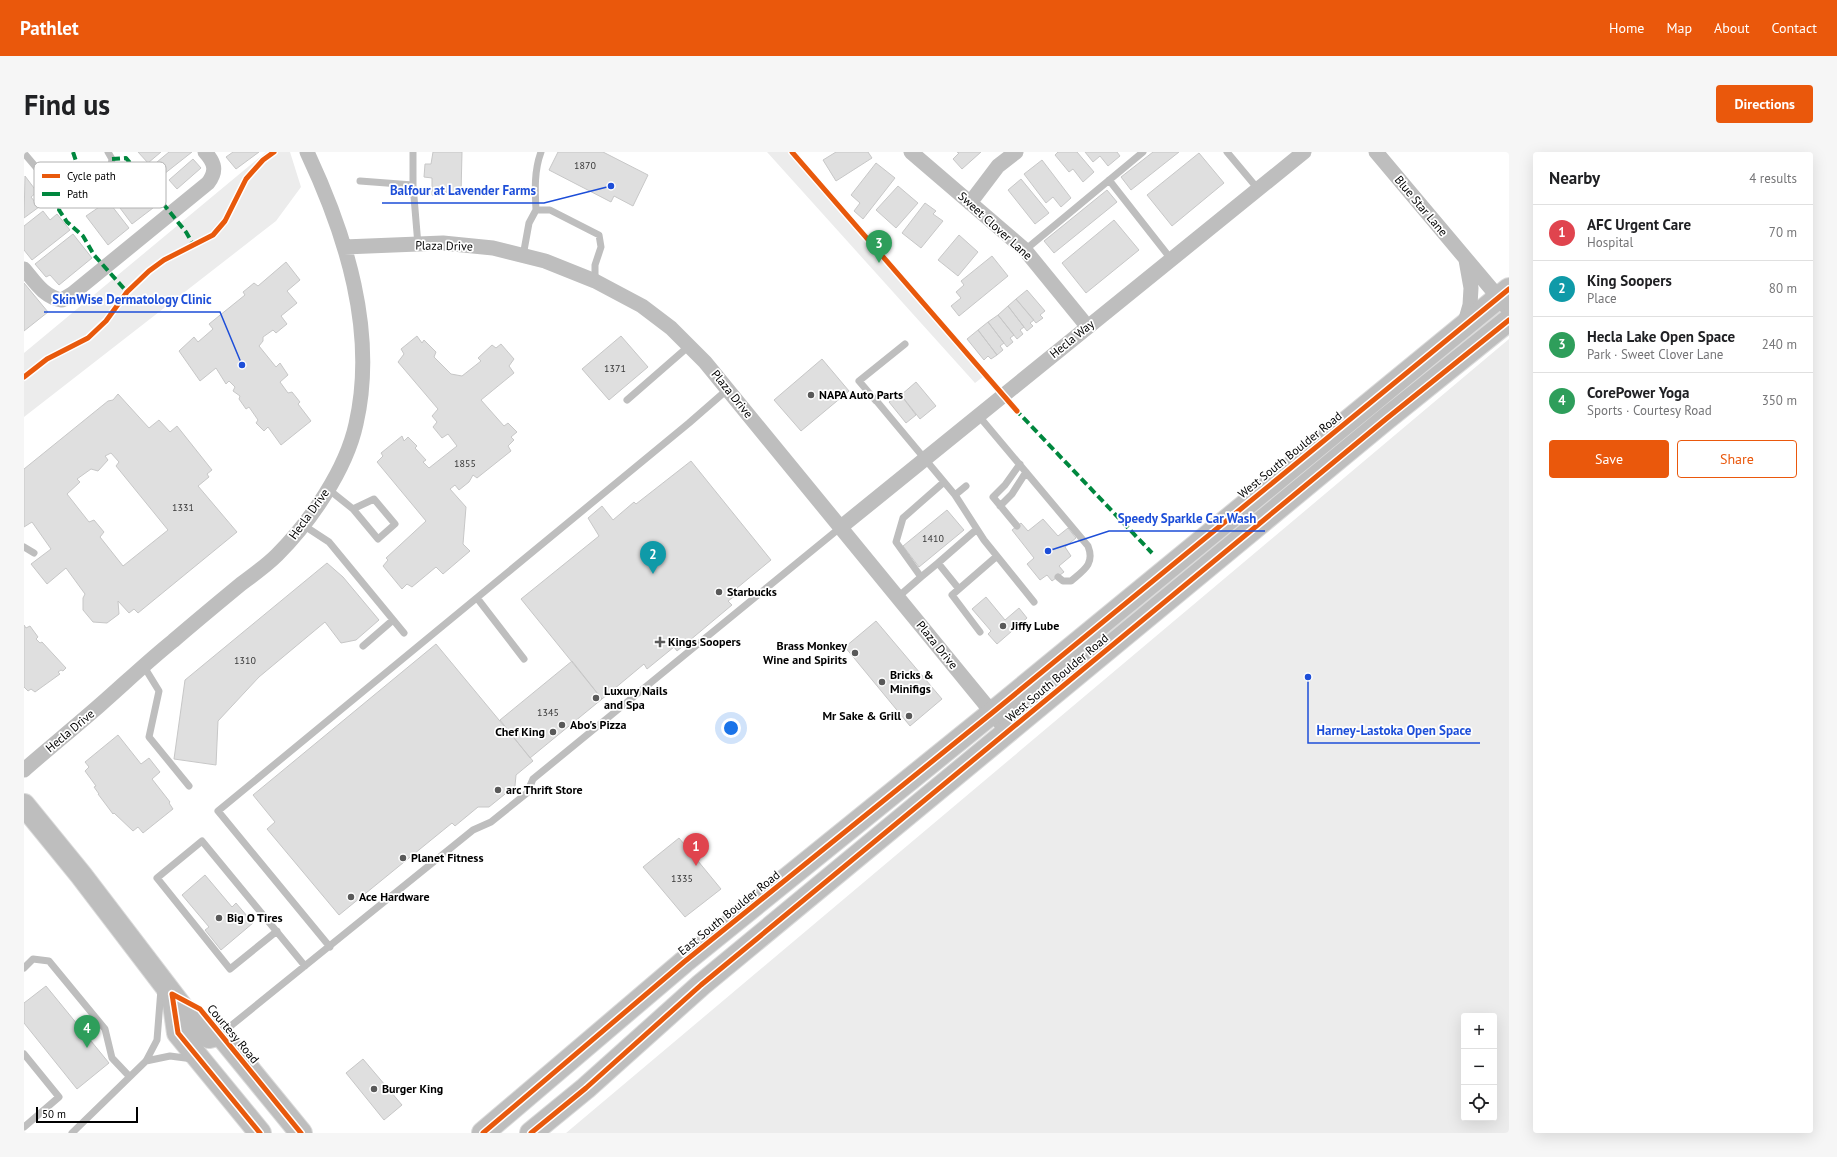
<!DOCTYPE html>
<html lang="en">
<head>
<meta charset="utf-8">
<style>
  :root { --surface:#fff; --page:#f6f6f6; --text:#202124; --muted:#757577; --line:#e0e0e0; --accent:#ea580c }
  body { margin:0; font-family:"PT Sans",sans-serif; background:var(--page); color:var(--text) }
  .controls { position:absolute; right:12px; bottom:12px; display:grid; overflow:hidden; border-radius:4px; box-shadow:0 4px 16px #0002 }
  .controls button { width:36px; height:36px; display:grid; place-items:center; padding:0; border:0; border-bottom:1px solid var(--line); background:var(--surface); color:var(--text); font:20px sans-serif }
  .scale { position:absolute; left:12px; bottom:10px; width:102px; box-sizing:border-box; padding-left:4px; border:2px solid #000; border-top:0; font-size:11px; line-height:14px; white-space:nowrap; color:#000; -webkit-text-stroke:3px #fff; paint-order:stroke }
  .you { position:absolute; left:707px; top:576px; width:14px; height:14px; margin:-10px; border:3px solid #fff; border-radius:50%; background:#1a73e8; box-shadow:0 0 0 6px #1a73e833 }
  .badge { display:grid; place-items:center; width:26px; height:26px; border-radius:50%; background:var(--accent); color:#fff; font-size:13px; font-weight:700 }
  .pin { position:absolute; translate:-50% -33px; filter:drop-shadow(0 1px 2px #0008) }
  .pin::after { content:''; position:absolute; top:21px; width:14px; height:12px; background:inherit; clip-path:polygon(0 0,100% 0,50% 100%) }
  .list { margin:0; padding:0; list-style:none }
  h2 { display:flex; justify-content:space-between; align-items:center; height:52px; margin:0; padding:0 16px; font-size:17px }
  h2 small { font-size:13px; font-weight:400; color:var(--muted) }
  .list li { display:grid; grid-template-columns:26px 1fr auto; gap:12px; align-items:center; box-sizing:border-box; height:56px; padding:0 16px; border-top:1px solid var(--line) }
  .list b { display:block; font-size:15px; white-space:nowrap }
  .list p { margin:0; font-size:13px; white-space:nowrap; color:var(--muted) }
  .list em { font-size:13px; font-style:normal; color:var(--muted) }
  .actions { display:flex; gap:8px; padding:12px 16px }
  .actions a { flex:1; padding:9px 0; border:1px solid var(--accent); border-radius:4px; text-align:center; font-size:14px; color:var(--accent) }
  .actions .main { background:var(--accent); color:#fff }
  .icon { flex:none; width:22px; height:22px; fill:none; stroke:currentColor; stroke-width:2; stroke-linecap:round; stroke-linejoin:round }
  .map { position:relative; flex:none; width:1485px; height:981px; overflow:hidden; border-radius:4px }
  header { display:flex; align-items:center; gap:24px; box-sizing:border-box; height:56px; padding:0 20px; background:var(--accent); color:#fff }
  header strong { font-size:19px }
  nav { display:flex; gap:22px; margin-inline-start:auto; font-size:14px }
  .intro { display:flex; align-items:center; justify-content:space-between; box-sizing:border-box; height:96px; padding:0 24px }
  h1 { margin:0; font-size:28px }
  .button { padding:10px 18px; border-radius:4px; background:var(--accent); color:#fff; font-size:14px; font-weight:700 }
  main { display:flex; gap:24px; padding:0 24px }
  aside { flex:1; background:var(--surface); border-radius:4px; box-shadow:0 4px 16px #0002 }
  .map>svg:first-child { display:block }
</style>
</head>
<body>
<header>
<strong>Pathlet</strong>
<nav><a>Home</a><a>Map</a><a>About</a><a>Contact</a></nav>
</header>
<div class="intro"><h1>Find us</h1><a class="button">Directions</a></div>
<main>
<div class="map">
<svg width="1485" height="981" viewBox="0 0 1485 981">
  <rect width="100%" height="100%" fill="#fff"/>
  <path fill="#ececec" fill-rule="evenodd" d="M 242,0 L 266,0 L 277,35 L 252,69 L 0,265 L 0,201 Z
    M 743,0 L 772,0 L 964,221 L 951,231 Z
    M 1485,187 L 1485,981 L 542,981 ZM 1440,864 L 1470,864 L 1470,966 L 1440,966 Z"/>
  <path fill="#dfdfdf" stroke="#c7c7c7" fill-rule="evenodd" d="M 114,0 L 137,0 L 124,11 Z
    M 145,0 L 168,0 L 135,26 L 127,15 Z
    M 209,0 L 235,0 L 212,17 L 202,5 Z
    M 409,0 L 438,0 L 437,42 L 421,40 L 420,43 L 408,43 L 408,26 L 400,25 L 401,12 L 407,12 Z
    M 534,0 L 579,0 L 624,23 L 609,54 L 590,44 L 587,50 L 525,18 Z
    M 812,0 L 844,0 L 848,6 L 812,29 L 799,8 Z
    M 933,0 L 957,0 L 938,17 L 929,7 L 935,1 Z
    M 1034,0 L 1053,0 L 1070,20 L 1059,30 L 1049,17 L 1045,20 L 1031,3 Z
    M 1061,0 L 1093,0 L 1096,4 L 1084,14 L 1076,4 L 1069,10 Z
    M 1129,0 L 1155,0 L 1107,38 L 1097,25 Z
    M 1175,1 L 1200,31 L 1148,74 L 1123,43 Z
    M 169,7 L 177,16 L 153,37 L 145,28 Z
    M 1018,8 L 1047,46 L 1037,55 L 1029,45 L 1022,51 L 1000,22 Z
    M 852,11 L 871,26 L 839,67 L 830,59 L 836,51 L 827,43 Z
    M 1,24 L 13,40 L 7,45 L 15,55 L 0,66 Z
    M 997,27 L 1025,61 L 1011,72 L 984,38 Z
    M 108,28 L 129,56 L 108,72 L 87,44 Z
    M 874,34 L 894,51 L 872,76 L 852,58 Z
    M 1083,38 L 1093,50 L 1030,101 L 1020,89 Z
    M 84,49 L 105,76 L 84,93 L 62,64 Z
    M 901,51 L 912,59 L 909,62 L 919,69 L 897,96 L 878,81 Z
    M 19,59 L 26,68 L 33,62 L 46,78 L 8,108 L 0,98 L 0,74 Z
    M 1090,68 L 1115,98 L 1062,141 L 1038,111 Z
    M 49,82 L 68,106 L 35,133 L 26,123 L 22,125 L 11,112 Z
    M 935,83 L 954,100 L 934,124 L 914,108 Z
    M 968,104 L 984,124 L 935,164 L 927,154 L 937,146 L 932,140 L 940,133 L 937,129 Z
    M 262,110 L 276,128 L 263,139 L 273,151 L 257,164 L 263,172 L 252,181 L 249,178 L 239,185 L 239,189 L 235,194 L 252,215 L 256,211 L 264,223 L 256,230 L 264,241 L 268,240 L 276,250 L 274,252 L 287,269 L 257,293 L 244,275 L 240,279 L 232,271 L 234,268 L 225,255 L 222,257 L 215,247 L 216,244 L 209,239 L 211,235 L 205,229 L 202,232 L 192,216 L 176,229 L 155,199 L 170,185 L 174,190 L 189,177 L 185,172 L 221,143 L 219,140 L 230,131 L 234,134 Z
    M 0,131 L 24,160 L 0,179 Z
    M 1003,138 L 1021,159 L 1016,163 L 1019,166 L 1012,171 L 992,147 Z
    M 992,147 L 1010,168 L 1006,171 L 1009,174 L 1003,179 L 984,154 Z
    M 984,154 L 1000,175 L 996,178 L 999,182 L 993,187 L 974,163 Z
    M 974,163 L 990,183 L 986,186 L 989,190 L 983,195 L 964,170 Z
    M 964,170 L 980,191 L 976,194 L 979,198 L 973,203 L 954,178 Z
    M 954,178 L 973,203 L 967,207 L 964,204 L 960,208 L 943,187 Z
    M 393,184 L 398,191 L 400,188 L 412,200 L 410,205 L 427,222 L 438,224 L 457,209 L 454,206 L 468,193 L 472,196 L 477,192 L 490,207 L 485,214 L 490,221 L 457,248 L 480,274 L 484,271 L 493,280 L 487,285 L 490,288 L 484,294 L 487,299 L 453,326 L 449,323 L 445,330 L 435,338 L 431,333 L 426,337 L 442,355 L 439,392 L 446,399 L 419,422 L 412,415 L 388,435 L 383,432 L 378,437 L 359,414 L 364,408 L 362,406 L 402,369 L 353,310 L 359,304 L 357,301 L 378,284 L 380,289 L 384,285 L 393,294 L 391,296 L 402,308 L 399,310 L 405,316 L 433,294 L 424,282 L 418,286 L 409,275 L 413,270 L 408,264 L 414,257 L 374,210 L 380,202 L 377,197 Z
    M 597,184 L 624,215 L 585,248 L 558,217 Z
    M 798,207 L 825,239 L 777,279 L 750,248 Z
    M 892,230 L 912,254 L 896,267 L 877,243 Z
    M 94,242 L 125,276 L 135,268 L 146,280 L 153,274 L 188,318 L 183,322 L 185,325 L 174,334 L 213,380 L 114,461 L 110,457 L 105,461 L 94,449 L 95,462 L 83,471 L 69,470 L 59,458 L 59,446 L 61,442 L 42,416 L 23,432 L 7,412 L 27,397 L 8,370 L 0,375 L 0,317 L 84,249 L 89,248 ZM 87,301 L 95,310 L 92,314 L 144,378 L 99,414 L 76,385 L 80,380 L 70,368 L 65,370 L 43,342 L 56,330 L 53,327 L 67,317 L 74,319 L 84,308 L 81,304 Z
    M 876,242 L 892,263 L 882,271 L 865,250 Z
    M 667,309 L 747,408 L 713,436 L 716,440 L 704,449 L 708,453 L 653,499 L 650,495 L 623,517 L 620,512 L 578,547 L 497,447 L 575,384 L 564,366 L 578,354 L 589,368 L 610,350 L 612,352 Z
    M 923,358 L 940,378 L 895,415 L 879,394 Z
    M 1019,367 L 1034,384 L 1044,376 L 1052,386 L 1041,395 L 1047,404 L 1035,414 L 1040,420 L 1028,429 L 1023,423 L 1016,428 L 1003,412 L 1010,406 L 988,378 L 997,371 L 1004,379 Z
    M 303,411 L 319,425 L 355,468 L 332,488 L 317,491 L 301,470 L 235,525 L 194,569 L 192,613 L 150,607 L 161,528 Z
    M 962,445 L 981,468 L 995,456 L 1003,466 L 973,492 L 964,482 L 967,479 L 948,457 Z
    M 852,469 L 918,547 L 886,574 L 821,495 Z
    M 0,473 L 2,476 L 6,474 L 14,485 L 12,487 L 16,491 L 18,490 L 42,516 L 39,519 L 37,518 L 34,520 L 36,522 L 11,540 L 7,537 L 4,539 L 0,535 Z
    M 412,492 L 509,609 L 492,623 L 491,634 L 465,655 L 454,655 L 431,674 L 428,671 L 315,763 L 243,677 L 251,670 L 229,643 Z
    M 548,509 L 578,547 L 506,606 L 476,568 Z
    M 94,583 L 117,612 L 125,606 L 136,620 L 128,627 L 146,650 L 145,651 L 149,657 L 119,681 L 114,675 L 109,679 L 90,661 L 89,662 L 74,642 L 75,642 L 70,635 L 72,634 L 61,619 L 65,615 L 61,610 Z
    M 655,686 L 697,737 L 661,765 L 619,715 Z
    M 181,723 L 208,755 L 212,751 L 229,771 L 197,798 L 181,778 L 185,775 L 158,743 Z
    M 22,834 L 85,911 L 53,937 L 0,871 L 0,851 Z
    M 339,907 L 378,953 L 360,968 L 322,921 Z"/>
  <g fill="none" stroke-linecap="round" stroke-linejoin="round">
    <g stroke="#dbdbdb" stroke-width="24">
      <path id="primary" d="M 0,653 L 57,723 L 176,879 L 185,885 L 197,882
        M 149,846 L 154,881 L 236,981
        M 187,871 L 277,981
        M 459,981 L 660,810 L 968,561 L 1485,137
        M 507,981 L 562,936 L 677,833 L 1362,267 L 1485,168"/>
    </g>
    <path stroke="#bebebe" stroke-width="7" d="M 389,0 L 389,33 L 394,93
      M 1203,0 L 1234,37
      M 0,1 L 33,40 C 53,55 71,32 86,19 L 88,7 L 84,0
      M 1085,28 L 1147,107
      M 336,29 L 389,33
      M 512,58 C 511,38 510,19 517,0
      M 1001,98 L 1119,0
      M 499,104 L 505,71 L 512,58 L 526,58 L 575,83 L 577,95 L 571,113 L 571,129
      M 850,246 L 931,343 L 960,388 L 1010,450
      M 603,248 L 665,194
      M 852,249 L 835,229 L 881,192
      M 954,263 L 1064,394 C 1071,412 1060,418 1047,429 L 1039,429 L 1034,425
      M 304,337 L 329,357 L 354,387 L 371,372 L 350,347 L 329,357
      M 931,343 L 942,334
      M 976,354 L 988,342 L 1002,320
      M 279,373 L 305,390 L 380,481
      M 993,374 L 969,345 L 981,333 L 996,312
      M 0,395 L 10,401
      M 897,425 L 914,411
      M 935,437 L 914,411 L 953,377
      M 874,445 L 897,425 L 872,390 L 879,366 L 920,330
      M 453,446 L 500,507
      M 956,480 L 928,443 L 973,404
      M 339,494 L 369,468
      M 119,513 L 135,539 L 125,585 L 165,634
      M 253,779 L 206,817 L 133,726 L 178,689 L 281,814
      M 306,795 L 194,659 L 665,271 L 704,237
      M 0,816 L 9,807 L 25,809 L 81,877 L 88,906 L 105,924
      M 198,881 L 449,678 L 467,670 L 503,641 L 509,627 L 817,375
      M 0,902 L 35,945 L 0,975
      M 122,909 L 146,904 L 169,907
      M 48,981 L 122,909 L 133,888 L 137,837"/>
    <path stroke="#bebebe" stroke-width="15" d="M 887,0 L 1001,98 L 1063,174
      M 1352,0 L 1485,158
      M 946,51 L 974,14 L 992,0
      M 320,95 L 419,91 L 469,96 L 521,109 L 571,129 L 618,154 L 647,176 L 681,210 L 984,580
      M 0,117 C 11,130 20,145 38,148 L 48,142 L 184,31 C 193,19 191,11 181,0
      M 1440,174 L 1446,153 L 1447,136 L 1442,108
      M 817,375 L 1280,0
      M 0,618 C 25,596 51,575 76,553 C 100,532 124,509 149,489 C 171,470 194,451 217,432 C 229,423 242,414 253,403 C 286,370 322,318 332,272 C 353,180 322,83 283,0"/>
    <use href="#primary" stroke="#bebebe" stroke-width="22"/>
    <path stroke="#00873e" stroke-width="4" stroke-dasharray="8 4" stroke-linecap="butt" d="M 49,0 L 54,15 L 68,34
      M 88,7 L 102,6 L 162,80 L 170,94
      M 39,45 L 35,58 L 43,70 L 59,84 L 70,103 L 103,140
      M 991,257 L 1128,401"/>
    <g stroke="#fff" stroke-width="8">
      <path id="cycleway" d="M 768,0 L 993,259
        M 0,225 L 23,207 L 64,186 L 82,169 L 103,140 L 125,119 L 140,108 L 189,83 L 201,69 L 222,27 L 239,8 L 250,0
        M 148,842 L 176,857 L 277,981
        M 148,842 L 154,881 L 236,981
        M 459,981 L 660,810 L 968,561 L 1485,137
        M 507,981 L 562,936 L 677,833 L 1362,267 L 1485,168"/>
    </g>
    <use href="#cycleway" stroke="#e8590c" stroke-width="5"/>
  </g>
  <g fill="#595959" stroke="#fff" stroke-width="1.5">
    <circle cx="787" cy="243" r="4"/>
    <circle cx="695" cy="440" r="4"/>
    <circle cx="979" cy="474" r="4"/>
    <path d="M634 484h4v4h4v4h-4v4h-4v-4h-4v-4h4z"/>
    <circle cx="831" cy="501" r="4"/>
    <circle cx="858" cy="530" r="4"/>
    <circle cx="572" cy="546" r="4"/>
    <circle cx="885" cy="564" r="4"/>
    <circle cx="538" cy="573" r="4"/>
    <circle cx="529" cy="580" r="4"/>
    <circle cx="474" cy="638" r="4"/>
    <circle cx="379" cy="706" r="4"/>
    <circle cx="327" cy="745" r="4"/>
    <circle cx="195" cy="766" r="4"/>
    <circle cx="350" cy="937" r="4"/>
  </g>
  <g text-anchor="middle" stroke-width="3.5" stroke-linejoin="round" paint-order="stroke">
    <g font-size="10" fill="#383838">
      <text x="561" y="17">1870</text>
      <text x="591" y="220">1371</text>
      <text x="441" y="315">1855</text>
      <text x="159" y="359">1331</text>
      <text x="909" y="390">1410</text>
      <text x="221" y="512">1310</text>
      <text x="524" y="564">1345</text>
      <text x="658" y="730">1335</text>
    </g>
    <g font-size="12" fill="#000" stroke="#fff">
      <text transform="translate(1397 54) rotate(50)" y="4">Blue Star Lane</text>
      <text transform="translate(971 74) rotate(42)" y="4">Sweet Clover Lane</text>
      <text transform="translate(420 94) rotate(1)" y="4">Plaza Drive</text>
      <text transform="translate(1048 187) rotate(-39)" y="4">Hecla Way</text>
      <text transform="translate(708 242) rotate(51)" y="4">Plaza Drive</text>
      <text transform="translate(1266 303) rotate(-39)" y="4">West South Boulder Road</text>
      <text transform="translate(285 362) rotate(-54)" y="4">Hecla Drive</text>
      <text transform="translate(913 493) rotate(51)" y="4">Plaza Drive</text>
      <text transform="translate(1033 526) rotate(-40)" y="4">West South Boulder Road</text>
      <text transform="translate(46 579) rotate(-40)" y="4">Hecla Drive</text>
      <text transform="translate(705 761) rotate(-39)" y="4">East South Boulder Road</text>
      <text transform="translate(209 882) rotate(50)" y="4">Courtesy Road</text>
    </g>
    <g font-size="12" font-weight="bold" fill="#000" stroke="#fff" text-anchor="start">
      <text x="795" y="247">NAPA Auto Parts</text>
      <text x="703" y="444">Starbucks</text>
      <text x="987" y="478">Jiffy Lube</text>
      <text x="644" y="494">Kings Soopers</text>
      <text x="823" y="498" text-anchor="end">Brass Monkey<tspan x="823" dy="14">Wine and Spirits</tspan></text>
      <text x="866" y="527">Bricks &amp;<tspan x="866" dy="14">Minifigs</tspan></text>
      <text x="580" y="543">Luxury Nails<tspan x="580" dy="14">and Spa</tspan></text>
      <text x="877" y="568" text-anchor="end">Mr Sake &amp; Grill</text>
      <text x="546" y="577">Abo's Pizza</text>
      <text x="521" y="584" text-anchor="end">Chef King</text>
      <text x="482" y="642">arc Thrift Store</text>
      <text x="387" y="710">Planet Fitness</text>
      <text x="335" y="749">Ace Hardware</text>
      <text x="203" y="770">Big O Tires</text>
      <text x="358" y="941">Burger King</text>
    </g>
  </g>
  <rect x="10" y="10" width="132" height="46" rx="6" fill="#fff" stroke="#b2b2b2" stroke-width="1"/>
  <rect x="18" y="22" width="18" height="4" fill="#e8590c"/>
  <rect x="18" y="40" width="18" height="4" fill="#00873e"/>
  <g font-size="11" fill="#000">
    <text x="43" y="28">Cycle path</text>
    <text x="43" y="46">Path</text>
  </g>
  <path fill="none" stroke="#1d4ed8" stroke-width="1.5" d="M587 34L520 51H358M218 213L196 160H20M1024 399L1085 379H1241M1284 525L1284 591H1456"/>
  <g fill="#1d4ed8" stroke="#fff" stroke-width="1.5">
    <circle cx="587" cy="34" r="4"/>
    <circle cx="218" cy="213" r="4"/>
    <circle cx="1024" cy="399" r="4"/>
    <circle cx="1284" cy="525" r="4"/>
  </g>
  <g font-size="13" text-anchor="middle" font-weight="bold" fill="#1d4ed8" stroke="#fff" stroke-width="3.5" stroke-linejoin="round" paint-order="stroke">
    <text x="439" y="43">Balfour at Lavender Farms</text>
    <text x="108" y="152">SkinWise Dermatology Clinic</text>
    <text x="1163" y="371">Speedy Sparkle Car Wash</text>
    <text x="1370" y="583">Harney-Lastoka Open Space</text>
  </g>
</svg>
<div class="controls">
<button>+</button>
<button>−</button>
<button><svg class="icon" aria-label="locate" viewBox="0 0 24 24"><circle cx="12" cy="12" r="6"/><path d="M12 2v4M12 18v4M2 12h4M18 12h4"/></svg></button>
</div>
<div class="scale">50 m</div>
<div class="you"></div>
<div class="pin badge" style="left:672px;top:714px;background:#e0444e">1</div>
<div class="pin badge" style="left:629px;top:422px;background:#0f9aa8">2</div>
<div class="pin badge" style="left:855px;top:111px;background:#2e9e5b">3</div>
<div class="pin badge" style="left:63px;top:896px;background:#2e9e5b">4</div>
</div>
<aside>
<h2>Nearby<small>4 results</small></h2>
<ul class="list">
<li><span class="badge" style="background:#e0444e">1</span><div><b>AFC Urgent Care</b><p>Hospital</p></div><em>70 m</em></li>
<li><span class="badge" style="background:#0f9aa8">2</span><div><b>King Soopers</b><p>Place</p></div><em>80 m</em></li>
<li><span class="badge" style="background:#2e9e5b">3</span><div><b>Hecla Lake Open Space</b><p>Park · Sweet Clover Lane</p></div><em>240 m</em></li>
<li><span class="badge" style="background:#2e9e5b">4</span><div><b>CorePower Yoga</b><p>Sports · Courtesy Road</p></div><em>350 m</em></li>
</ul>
<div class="actions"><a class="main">Save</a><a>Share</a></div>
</aside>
</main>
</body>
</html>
